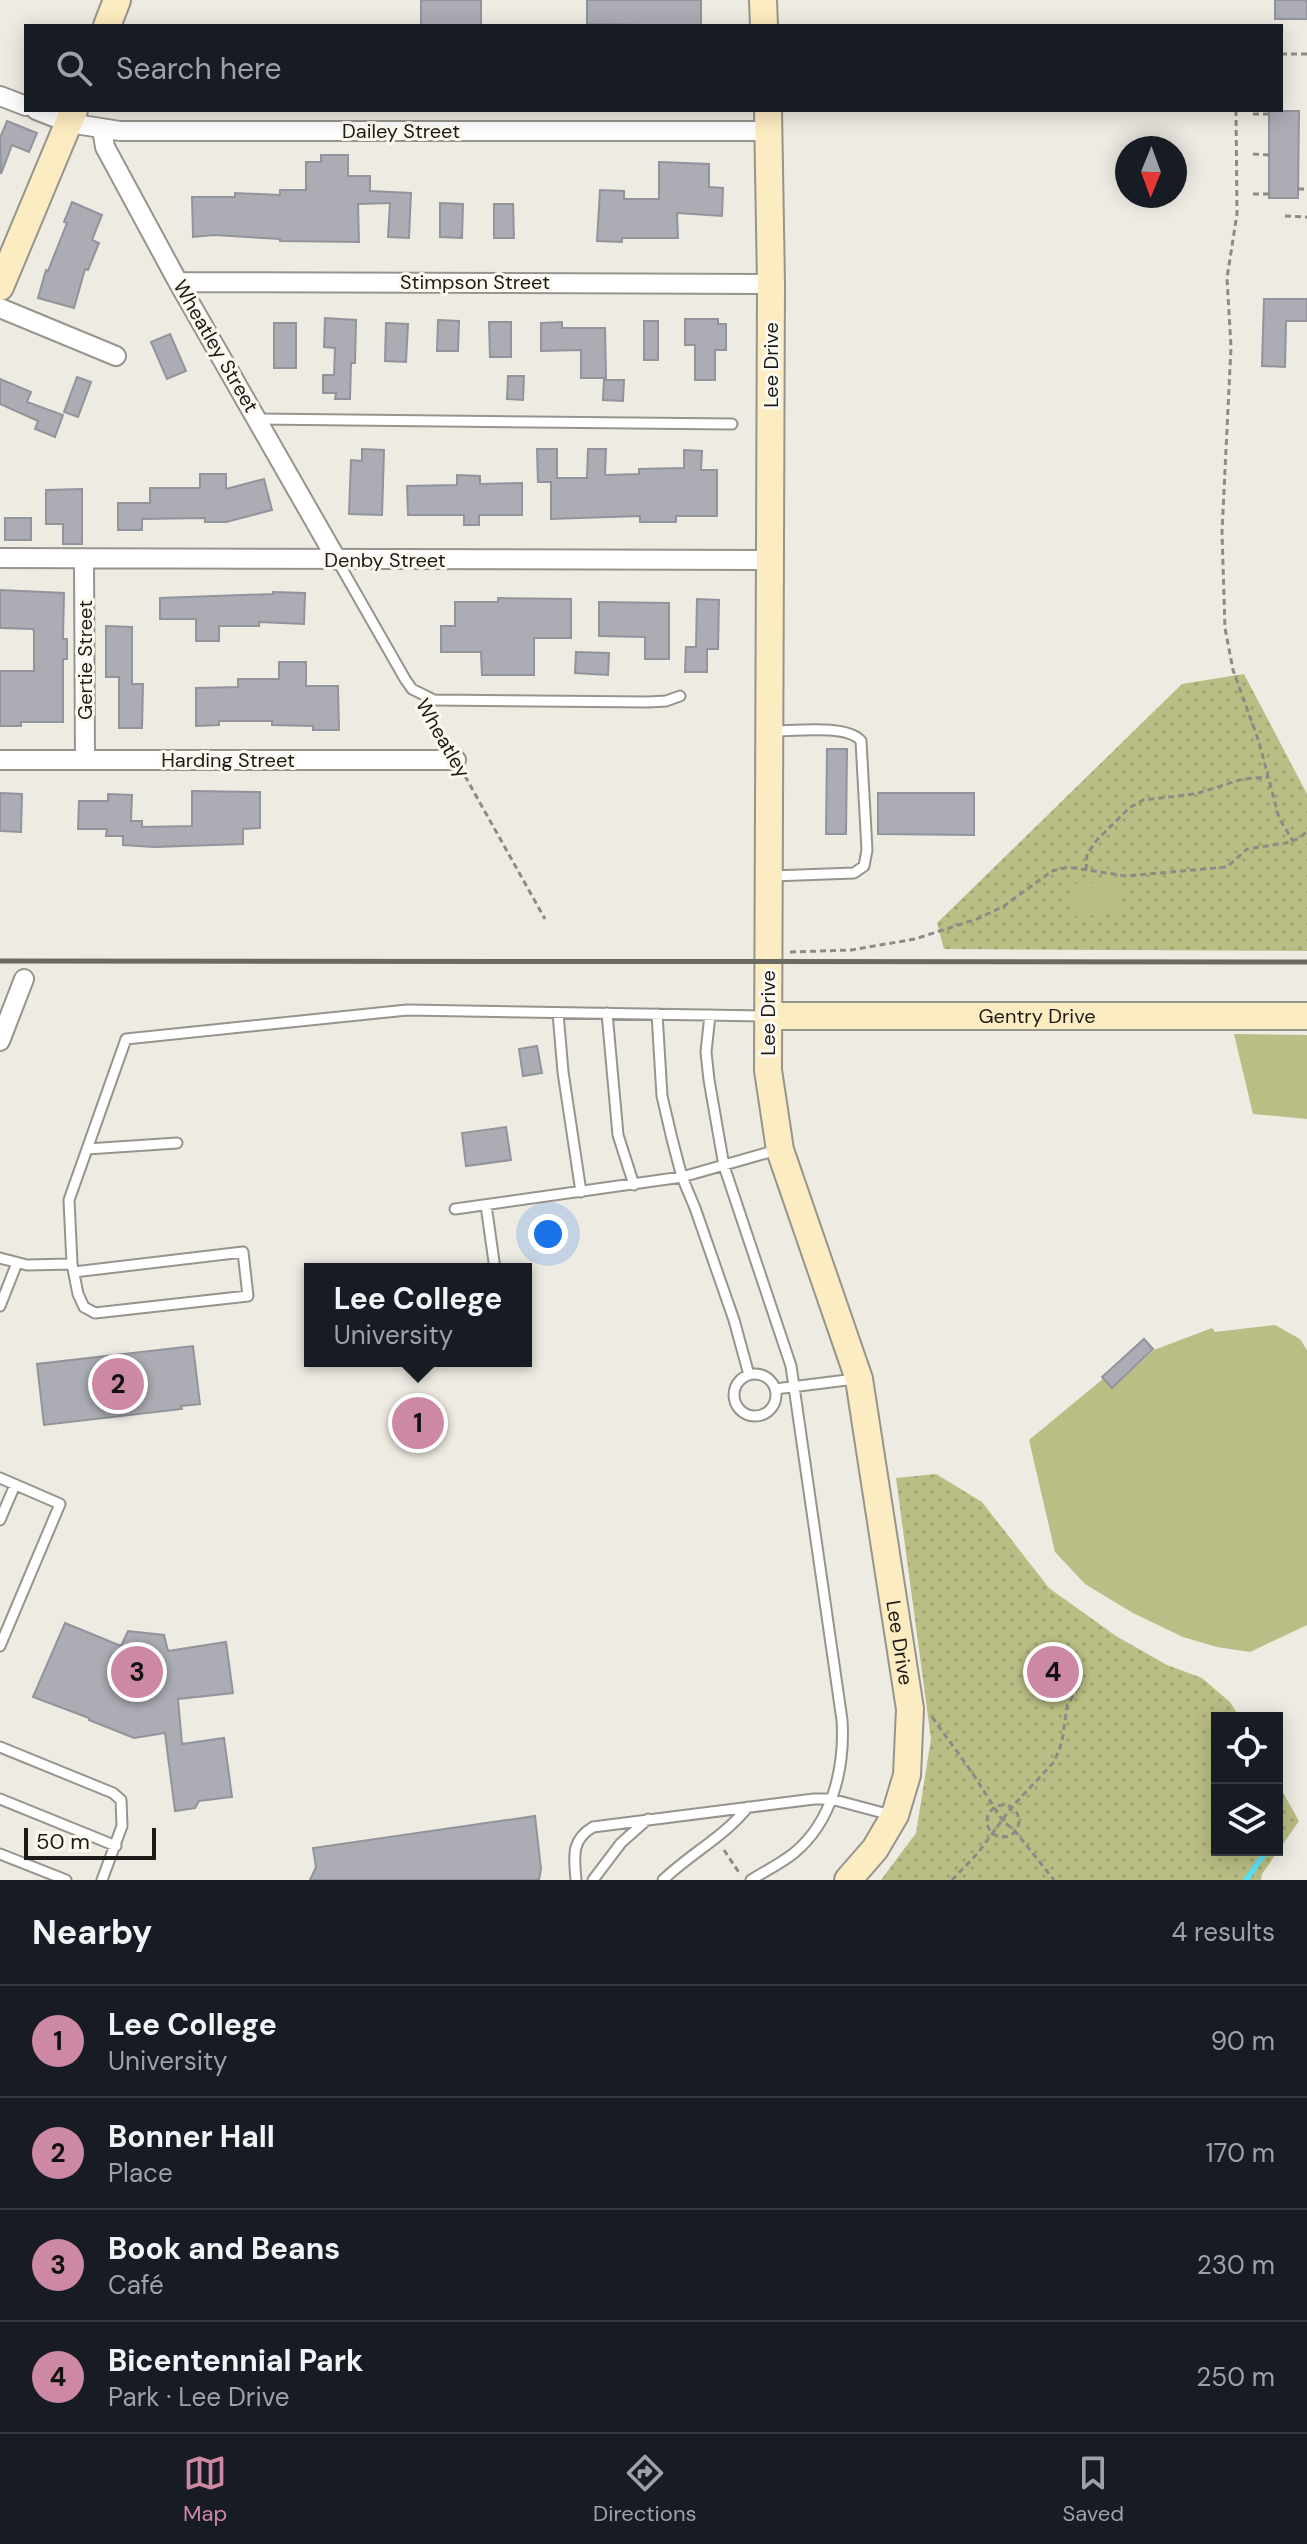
<!DOCTYPE html>
<html lang="en">
<head>
<meta charset="utf-8">
<style>
  :root { --surface:#171b24; --page:#20242c; --text:#f1f3f6; --muted:#9ea1a6; --line:#363941; --accent:#cd88a3 }
  body { margin:0; font-family:"DM Sans",sans-serif; background:var(--page); color:var(--text) }
  .controls { position:absolute; right:24px; bottom:24px; display:grid; overflow:hidden; border-radius:0px; box-shadow:0 4px 20px #0003 }
  .controls button { width:72px; height:72px; display:grid; place-items:center; padding:0; border:0; border-bottom:2px solid var(--line); background:var(--surface); color:var(--text); font:40px sans-serif }
  .compass { position:absolute; left:1115px; top:136px; width:72px; height:72px; border-radius:50%; background:var(--surface); box-shadow:0 4px 20px #0003; rotate:181deg }
  .scale { position:absolute; left:24px; bottom:20px; width:132px; box-sizing:border-box; padding-left:8px; border:4px solid #1c1b18; border-top:0; font-size:22px; line-height:28px; white-space:nowrap; color:#1c1b18; -webkit-text-stroke:6px #fbf9f0; paint-order:stroke }
  .you { position:absolute; left:548px; top:1234px; width:28px; height:28px; margin:-20px; border:6px solid #fff; border-radius:50%; background:#1a73e8; box-shadow:0 0 0 12px #1a73e833 }
  .badge { display:grid; place-items:center; width:52px; height:52px; border-radius:50%; background:var(--accent); color:#111; font-size:26px; font-weight:700 }
  .pin { position:absolute; translate:-50% -50%; border:4px solid #fff; box-shadow:0 2px 8px #0006 }
  .popup { position:absolute; left:304px; top:1263px; width:228px; height:104px; box-sizing:border-box; display:grid; place-content:center; border-radius:0px; background:var(--surface); filter:drop-shadow(0 2px 6px #0005); font-size:26px; white-space:nowrap; color:var(--muted) }
  .popup b { font-size:30px; color:var(--text) }
  .popup::after { content:''; position:absolute; left:50%; top:100%; margin-left:-16px; border:16px solid transparent; border-top-color:var(--surface) }
  .list { margin:0; padding:0; list-style:none }
  h2 { display:flex; justify-content:space-between; align-items:center; height:104px; margin:0; padding:0 32px; font-size:34px }
  h2 small { font-size:26px; font-weight:400; color:var(--muted) }
  .list li { display:grid; grid-template-columns:52px 1fr auto; gap:24px; align-items:center; box-sizing:border-box; height:112px; padding:0 32px; border-top:2px solid var(--line) }
  .list b { display:block; font-size:30px; white-space:nowrap }
  .list p { margin:0; font-size:26px; white-space:nowrap; color:var(--muted) }
  .list em { font-size:26px; font-style:normal; color:var(--muted) }
  .icon { flex:none; width:44px; height:44px; fill:none; stroke:currentColor; stroke-width:2; stroke-linecap:round; stroke-linejoin:round }
  .map { position:relative; flex:none; width:1307px; height:1880px; overflow:hidden }
  .search { position:absolute; background:var(--surface); box-shadow:0 4px 20px #0003; left:24px; right:24px; top:24px; height:88px; display:flex; align-items:center; gap:20px; box-sizing:border-box; padding:0 28px; border-radius:0px; color:var(--muted); font-size:30px }
  .sheet { height:552px; background:var(--surface) }
  nav { display:flex; justify-content:space-around; align-items:center; box-sizing:border-box; height:112px; border-top:2px solid var(--line); background:var(--surface); font-size:22px; color:var(--muted) }
  nav a { display:grid; justify-items:center; gap:4px }
  nav .on { color:var(--accent) }
  .map>svg:first-child { display:block }
</style>
</head>
<body>
<div class="map">
<svg width="1307" height="1880" viewBox="0 0 1307 1880">
  <defs>
    <pattern id="park-dots" width="8" height="8" patternUnits="userSpaceOnUse" patternTransform="scale(2)"><rect width="8" height="8" fill="#babe84"/><path d="M2 2h.1M6 6h.1" fill="none" stroke="#9fa371" stroke-width="1.8" stroke-linecap="round"/></pattern>
  </defs>
  <rect width="100%" height="100%" fill="#eeebe3"/>
  <path fill="url(#park-dots)" d="M 1244,674 L 1307,794 L 1307,951 L 944,949 L 937,923 L 1182,684 Z
    M 936,1474 L 982,1502 L 1049,1588 L 1116,1636 L 1167,1665 L 1202,1678 L 1230,1702 L 1240,1718 L 1217,1718 L 1217,1850 L 1277,1850 L 1277,1782 L 1299,1821 L 1262,1874 L 1261,1880 L 881,1880 L 916,1833 L 931,1739 L 896,1478 Z"/>
  <path fill="#babe84" d="M 1120,882 L 1121,914 L 1073,916 L 1072,884 Z
    M 1234,1034 L 1307,1035 L 1307,1119 L 1253,1114 Z
    M 1275,1325 L 1300,1339 L 1307,1350 L 1307,1625 L 1250,1652 L 1217,1647 L 1183,1637 L 1133,1613 L 1085,1584 L 1055,1552 L 1029,1440 L 1104,1378 L 1114,1387 L 1154,1350 L 1212,1328 L 1215,1332 Z"/>
  <g fill="none" stroke-linecap="round" stroke-linejoin="round">
    <path stroke="#54e5fe" stroke-width="5" d="M 1277,1831 L 1281,1823
      M 1246,1880 L 1267,1850"/>
  </g>
  <path fill="#abacb4" stroke="#92939b" stroke-width="2" d="M 421,0 L 481,0 L 481,26 L 421,26 Z
    M 587,0 L 701,0 L 701,26 L 587,24 Z
    M 1275,0 L 1307,0 L 1307,19 L 1275,19 Z
    M 1269,111 L 1299,111 L 1298,198 L 1269,198 Z
    M 7,121 L 37,133 L 29,152 L 12,145 L 1,174 L 0,138 Z
    M 321,155 L 348,155 L 348,176 L 370,176 L 370,191 L 411,193 L 409,238 L 388,237 L 390,203 L 358,204 L 359,242 L 280,241 L 280,239 L 214,235 L 193,237 L 192,197 L 235,197 L 235,193 L 280,195 L 280,190 L 306,190 L 306,162 L 321,162 Z
    M 659,162 L 709,164 L 709,187 L 723,188 L 722,216 L 677,213 L 678,238 L 622,238 L 622,242 L 597,241 L 600,190 L 624,191 L 624,199 L 659,199 Z
    M 72,202 L 102,215 L 92,240 L 99,243 L 88,270 L 85,269 L 74,308 L 38,298 L 46,270 L 48,271 L 67,223 L 64,222 Z
    M 440,203 L 463,204 L 462,238 L 440,237 Z
    M 494,204 L 513,204 L 514,238 L 494,238 Z
    M 1264,299 L 1307,299 L 1307,321 L 1286,321 L 1285,367 L 1262,366 Z
    M 325,318 L 356,320 L 355,363 L 351,363 L 350,399 L 335,399 L 336,393 L 323,393 L 323,375 L 334,375 L 335,348 L 324,347 Z
    M 685,319 L 718,319 L 718,324 L 726,324 L 726,350 L 715,350 L 715,380 L 695,380 L 695,345 L 685,345 Z
    M 438,320 L 459,321 L 458,351 L 437,351 Z
    M 644,321 L 658,321 L 658,360 L 644,360 Z
    M 489,322 L 511,322 L 511,357 L 490,357 Z
    M 562,322 L 562,328 L 605,328 L 606,378 L 581,378 L 581,350 L 541,351 L 541,323 Z
    M 274,323 L 296,323 L 296,368 L 274,368 Z
    M 386,323 L 408,324 L 406,362 L 385,361 Z
    M 170,334 L 186,371 L 167,379 L 151,342 Z
    M 508,376 L 524,376 L 523,400 L 507,399 Z
    M 77,377 L 91,382 L 78,417 L 64,412 Z
    M 0,379 L 31,392 L 27,402 L 63,415 L 55,437 L 35,429 L 38,421 L 0,404 Z
    M 604,380 L 624,380 L 623,401 L 603,400 Z
    M 362,449 L 384,450 L 382,515 L 349,514 L 351,460 L 362,461 Z
    M 537,449 L 557,449 L 557,478 L 587,478 L 588,449 L 606,449 L 605,475 L 639,474 L 639,469 L 684,468 L 684,450 L 702,451 L 701,470 L 717,470 L 717,516 L 676,516 L 676,522 L 640,522 L 640,516 L 551,519 L 551,482 L 538,482 Z
    M 200,474 L 226,474 L 226,489 L 264,479 L 272,510 L 226,522 L 205,522 L 205,518 L 142,519 L 142,530 L 118,530 L 118,503 L 150,503 L 150,488 L 200,488 Z
    M 457,475 L 480,476 L 480,484 L 522,483 L 522,515 L 479,515 L 479,525 L 464,525 L 464,515 L 408,515 L 407,486 L 457,485 Z
    M 82,489 L 82,544 L 63,544 L 63,524 L 46,524 L 46,490 Z
    M 5,518 L 31,518 L 31,540 L 5,540 Z
    M 0,590 L 64,593 L 63,639 L 67,639 L 67,659 L 63,659 L 63,722 L 21,722 L 21,726 L 0,726 L 0,671 L 34,671 L 34,632 L 33,629 L 0,628 Z
    M 273,592 L 305,593 L 304,624 L 259,622 L 259,626 L 219,626 L 219,641 L 196,641 L 196,619 L 160,619 L 160,598 L 273,594 Z
    M 498,598 L 571,599 L 571,638 L 534,638 L 534,675 L 482,675 L 481,652 L 441,652 L 441,626 L 455,626 L 455,602 L 498,602 Z
    M 697,599 L 719,600 L 718,649 L 707,649 L 707,672 L 685,672 L 686,647 L 696,647 Z
    M 599,602 L 669,603 L 669,659 L 645,659 L 645,637 L 599,636 Z
    M 106,626 L 132,627 L 132,684 L 143,684 L 142,728 L 119,728 L 119,677 L 106,677 Z
    M 576,652 L 609,653 L 608,675 L 575,673 Z
    M 279,662 L 306,662 L 306,686 L 338,686 L 339,730 L 313,730 L 313,726 L 272,725 L 272,721 L 219,721 L 219,725 L 196,726 L 196,688 L 238,687 L 238,679 L 279,679 Z
    M 827,749 L 847,749 L 846,834 L 826,834 Z
    M 192,791 L 260,792 L 260,828 L 243,829 L 243,844 L 155,847 L 123,845 L 123,836 L 106,836 L 107,829 L 78,829 L 79,801 L 108,801 L 108,794 L 132,795 L 131,821 L 142,821 L 142,827 L 192,826 Z
    M 0,793 L 22,794 L 21,832 L 0,831 Z
    M 878,793 L 974,793 L 974,835 L 878,834 Z
    M 537,1046 L 542,1073 L 523,1076 L 519,1049 Z
    M 506,1127 L 511,1160 L 466,1166 L 462,1133 Z
    M 1144,1339 L 1153,1349 L 1112,1388 L 1102,1377 Z
    M 193,1346 L 200,1404 L 181,1406 L 182,1409 L 44,1425 L 37,1364 Z
    M 65,1623 L 121,1646 L 128,1631 L 164,1635 L 168,1651 L 226,1642 L 233,1693 L 178,1699 L 182,1744 L 224,1738 L 232,1797 L 199,1801 L 195,1808 L 175,1811 L 165,1733 L 134,1738 L 89,1720 L 89,1718 L 33,1697 Z
    M 535,1816 L 541,1869 L 539,1880 L 310,1880 L 316,1867 L 313,1848 Z"/>
  <g fill="none" stroke-linecap="round" stroke-linejoin="round">
    <g stroke="#96948c" stroke-width="13">
      <path id="lane" d="M 258,419 L 732,424
        M 337,560 L 405,679 L 412,689 L 434,700 L 648,702 L 666,701 L 680,696
        M 772,876 L 854,873 L 864,866 L 867,850 L 861,741 C 848,724 794,731 772,731
        M 558,1013 L 563,1072 L 581,1192
        M 607,1013 L 618,1135 L 634,1185
        M 657,1014 L 662,1096 L 672,1139 L 682,1177 L 695,1208 L 734,1320 L 749,1375
        M 710,1015 L 706,1052 L 709,1080 L 724,1166 L 791,1366 L 842,1720 C 845,1767 833,1821 794,1853 C 782,1863 765,1871 751,1880
        M 87,1149 L 177,1143
        M 486,1205 L 495,1269
        M 455,1209 L 682,1177 L 777,1150
        M 0,1258 L 27,1265 L 72,1264
        M 74,1272 L 243,1252 L 248,1296 L 95,1313 L 84,1307 L 78,1294 L 72,1264 L 69,1200 L 126,1039 L 407,1010 L 764,1016
        M 0,1306 L 17,1263
        M734 1395a21 21 0 1 1 42 0a21 21 0 1 1-42 0Z
        M 775,1389 L 855,1379
        M 0,1478 L 60,1504 L 0,1646
        M 0,1520 L 15,1485
        M 0,1747 L 113,1793 L 121,1800 L 122,1826 L 102,1880
        M 0,1799 L 116,1846
        M 0,1854 L 66,1880
        M 576,1880 C 574,1856 571,1840 593,1827 L 814,1799 L 831,1799 L 891,1815
        M 593,1880 L 621,1843 L 648,1819
        M 663,1880 C 691,1853 724,1837 748,1807"/>
    </g>
    <g stroke="#96948c" stroke-width="22">
      <path id="street" d="M 0,96 L 26,106
        M 36,110 L 69,123 L 120,131 L 769,131
        M 102,129 L 105,147 L 178,282 L 337,560
        M 178,282 L 771,284
        M 0,308 L 116,356
        M 0,558 L 771,560
        M 84,560 L 85,760
        M 0,760 L 456,760
        M 0,1041 L 24,979"/>
    </g>
    <g stroke="#96948c" stroke-width="30">
      <g id="secondary">
        <path d="M 763,0 L 764,26"/>
        <path d="M 107,26 L 117,0"/>
        <path id="s1" d="M 768,110 L 771,284 L 768,1070 L 780,1150 L 859,1379 L 910,1709 L 907,1775 L 895,1815 L 875,1849 L 848,1880"/>
        <path d="M 0,287 L 74,110"/>
        <path id="s2" d="M 767,1016 L 1307,1016"/>
      </g>
    </g>
    <path stroke="#8d8b86" stroke-width="3" stroke-dasharray="6 4" stroke-linecap="butt" d="M 1281,44 L 1282,25
      M 1281,54 L 1307,54
      M 1236,110 L 1237,214 L 1227,278 L 1231,347 L 1222,532 L 1225,628 L 1233,670 L 1259,742 L 1279,818 L 1293,841
      M 1253,114 L 1269,114
      M 1253,154 L 1269,155
      M 1298,189 L 1307,189
      M 1253,194 L 1269,194
      M 1285,216 L 1307,217
      M 430,713 L 446,741
      M 465,776 L 545,919
      M 1086,870 L 1087,854 L 1097,840 L 1129,808 L 1143,800 L 1195,794 L 1243,779 L 1269,777
      M 790,952 L 851,950 L 915,939 L 977,919 L 1004,906 L 1052,871 L 1068,867 L 1126,876 L 1227,867 L 1247,849 L 1286,843 L 1300,838 L 1307,831
      M 932,1717 L 971,1771 L 1003,1821 L 1015,1831 L 1054,1880
      M987 1821a16 16 0 1 1 32 0a16 16 0 1 1-32 0Z
      M 724,1850 L 740,1874
      M 952,1880 L 978,1853 L 1011,1808 L 1054,1762 L 1062,1742 L 1067,1706 L 1081,1683"/>
    <use href="#lane" stroke="#fff" stroke-width="9"/>
    <use href="#street" stroke="#fff" stroke-width="18"/>
    <use href="#secondary" stroke="#fcecc1" stroke-width="26"/>
    <path stroke="#6b6964" stroke-width="5" d="M 0,961 L 1307,962"/>
  </g>
  <g text-anchor="middle" stroke-width="6" stroke-linejoin="round" paint-order="stroke">
    <g font-size="20" fill="#1c1b18" stroke="#fbf9f0">
      <text x="401" y="138">Dailey Street</text>
      <text x="475" y="289">Stimpson Street</text>
      <text transform="translate(216 346) rotate(60)" y="7">Wheatley Street</text>
      <text transform="translate(771 365) rotate(-90)" y="7">Lee Drive</text>
      <text x="385" y="567">Denby Street</text>
      <text transform="translate(85 660) rotate(-90)" y="7">Gertie Street</text>
      <text transform="translate(443 738) rotate(60)" y="7">Wheatley</text>
      <text x="228" y="767">Harding Street</text>
      <text transform="translate(768 1013) rotate(-90)" y="7">Lee Drive</text>
      <text dy="7" stroke="none"><textPath href="#s2" startOffset="270">Gentry Drive</textPath></text>
      <text dy="7" stroke="none"><textPath href="#s1" startOffset="1550">Lee Drive</textPath></text>
    </g>
  </g>
</svg>
<div class="controls">
<button><svg class="icon" aria-label="locate" viewBox="0 0 24 24"><circle cx="12" cy="12" r="6"/><path d="M12 2v4M12 18v4M2 12h4M18 12h4"/></svg></button>
<button><svg class="icon" aria-label="layers" viewBox="0 0 24 24"><path d="M12 4l9 5-9 5-9-5zM3 14l9 5 9-5"/></svg></button>
</div>
<svg class="compass" viewBox="-18 -18 36 36"><path d="M0-13l5 13h-10z" fill="#e53935"/><path d="M0 13l5-13h-10z" fill="#9ea1a6"/></svg>
<div class="scale">50 m</div>
<div class="you"></div>
<div class="pin badge" style="left:418px;top:1423px">1</div>
<div class="popup"><b>Lee College</b>University</div>
<div class="pin badge" style="left:118px;top:1384px">2</div>
<div class="pin badge" style="left:137px;top:1672px">3</div>
<div class="pin badge" style="left:1053px;top:1672px">4</div>
<div class="search"><svg class="icon" aria-label="search" viewBox="0 0 24 24"><circle cx="10" cy="10" r="6"/><path d="M15 15l6 6"/></svg>Search here</div>
</div>
<section class="sheet">
<h2>Nearby<small>4 results</small></h2>
<ul class="list">
<li><span class="badge">1</span><div><b>Lee College</b><p>University</p></div><em>90 m</em></li>
<li><span class="badge">2</span><div><b>Bonner Hall</b><p>Place</p></div><em>170 m</em></li>
<li><span class="badge">3</span><div><b>Book and Beans</b><p>Café</p></div><em>230 m</em></li>
<li><span class="badge">4</span><div><b>Bicentennial Park</b><p>Park · Lee Drive</p></div><em>250 m</em></li>
</ul>
</section>
<nav>
<a class="on"><svg class="icon" aria-label="map" viewBox="0 0 24 24"><path d="M3 6l6-2 6 2 6-2v14l-6 2-6-2-6 2zM9 4v14M15 6v14"/></svg>Map</a>
<a><svg class="icon" aria-label="directions" viewBox="0 0 24 24"><path d="M12 3l9 9-9 9-9-9zM9 14v-3h6M13 9l2 2-2 2"/></svg>Directions</a>
<a><svg class="icon" aria-label="saved" viewBox="0 0 24 24"><path d="M7 4h10v16l-5-4-5 4z"/></svg>Saved</a>
</nav>
</body>
</html>
